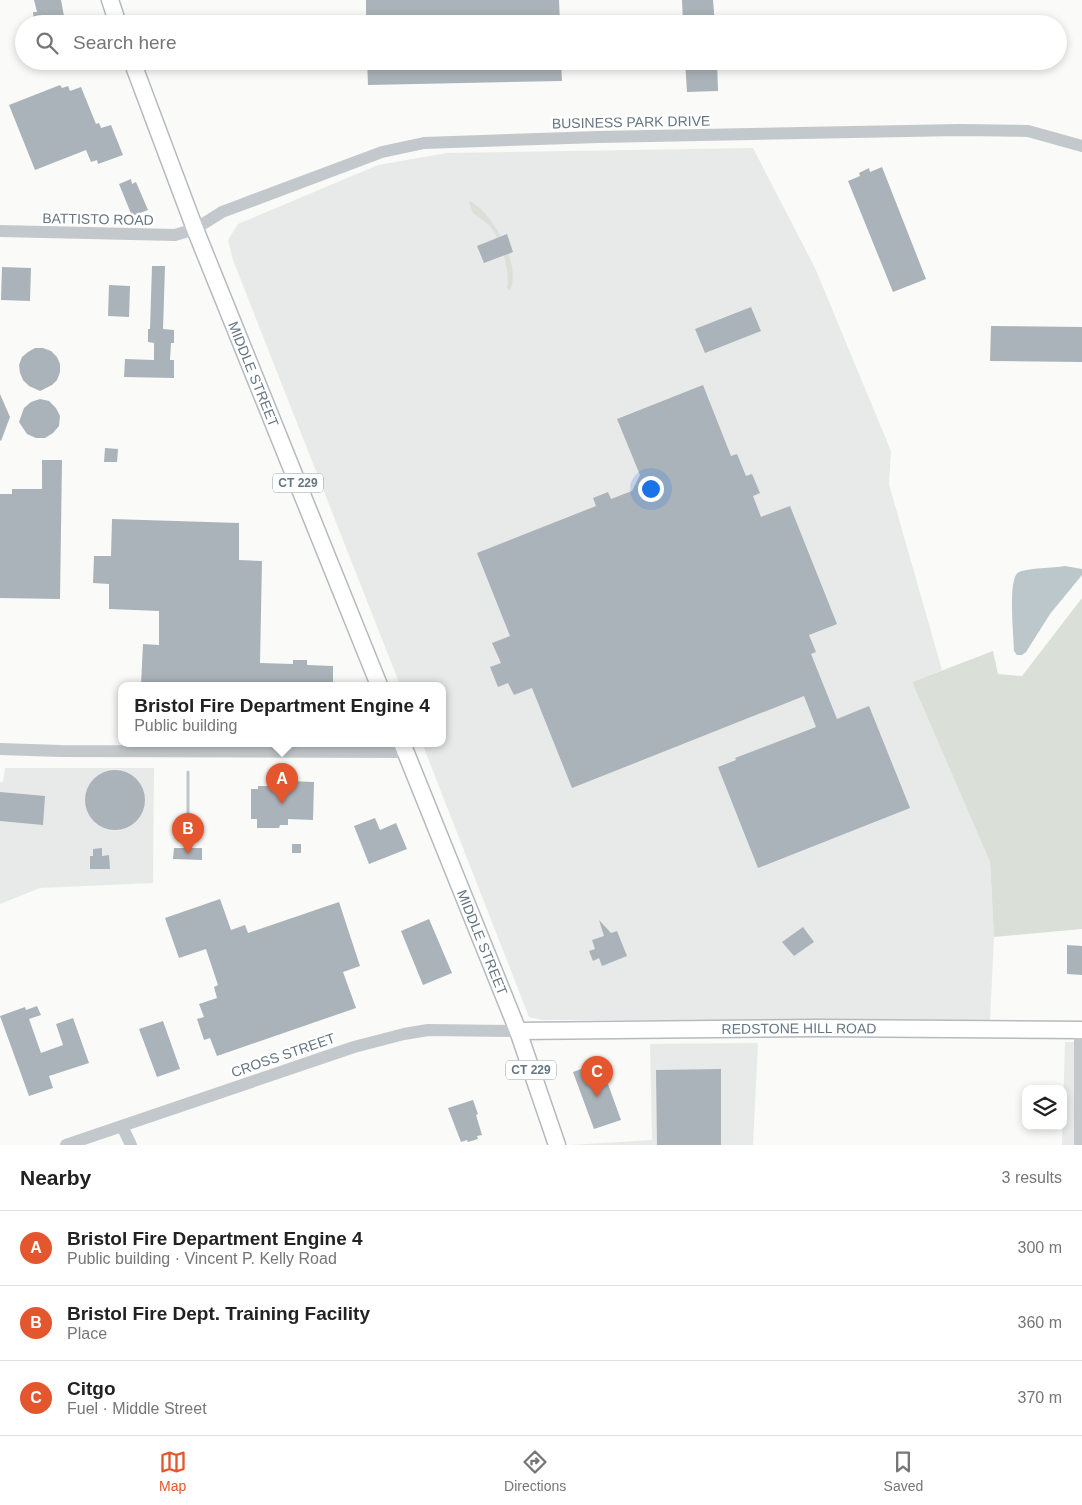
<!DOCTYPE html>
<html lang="en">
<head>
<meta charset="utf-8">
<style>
  :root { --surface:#fff; --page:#f2f2f2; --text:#222; --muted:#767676; --line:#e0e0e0; --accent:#e4572e }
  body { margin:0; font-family:Helvetica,sans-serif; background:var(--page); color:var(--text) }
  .controls { position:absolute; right:15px; bottom:15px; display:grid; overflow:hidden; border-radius:10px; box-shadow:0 2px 8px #0003 }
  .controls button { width:45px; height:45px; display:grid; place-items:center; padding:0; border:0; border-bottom:1px solid var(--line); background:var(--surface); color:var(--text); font:25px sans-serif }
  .you { position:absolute; left:650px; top:488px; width:18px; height:18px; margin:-12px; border:4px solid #fff; border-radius:50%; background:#1a73e8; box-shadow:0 0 0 8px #1a73e833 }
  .badge { display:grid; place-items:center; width:32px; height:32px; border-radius:50%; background:var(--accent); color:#fff; font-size:16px; font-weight:700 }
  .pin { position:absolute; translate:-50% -41px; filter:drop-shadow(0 1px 2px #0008) }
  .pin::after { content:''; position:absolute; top:26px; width:18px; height:15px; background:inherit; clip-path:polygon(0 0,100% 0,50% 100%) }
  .popup { position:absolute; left:118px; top:682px; width:328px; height:65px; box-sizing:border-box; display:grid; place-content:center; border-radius:10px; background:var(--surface); filter:drop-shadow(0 1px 4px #0005); font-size:16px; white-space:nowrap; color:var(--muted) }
  .popup b { font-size:19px; color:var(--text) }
  .popup::after { content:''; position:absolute; left:50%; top:100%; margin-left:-10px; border:10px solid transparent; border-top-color:var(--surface) }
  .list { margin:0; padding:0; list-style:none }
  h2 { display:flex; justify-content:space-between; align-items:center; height:65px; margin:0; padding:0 20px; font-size:21px }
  h2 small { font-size:16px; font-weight:400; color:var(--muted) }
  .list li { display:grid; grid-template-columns:32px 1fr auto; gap:15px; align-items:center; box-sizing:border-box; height:75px; padding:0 20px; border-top:1px solid var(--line) }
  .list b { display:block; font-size:19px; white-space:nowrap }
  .list p { margin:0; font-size:16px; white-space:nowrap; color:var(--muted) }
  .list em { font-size:16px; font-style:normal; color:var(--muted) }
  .icon { flex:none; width:28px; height:28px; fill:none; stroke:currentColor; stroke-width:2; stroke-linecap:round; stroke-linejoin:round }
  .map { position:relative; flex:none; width:1082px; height:1145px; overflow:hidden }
  .search { position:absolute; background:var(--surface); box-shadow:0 2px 8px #0003; left:15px; right:15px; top:15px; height:55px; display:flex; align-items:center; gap:12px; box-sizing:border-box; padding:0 18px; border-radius:28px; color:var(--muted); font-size:19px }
  .sheet { height:290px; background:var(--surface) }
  nav { display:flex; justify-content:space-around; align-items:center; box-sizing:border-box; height:70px; border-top:1px solid var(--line); background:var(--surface); font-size:14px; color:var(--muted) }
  nav a { display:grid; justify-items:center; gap:2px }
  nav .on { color:var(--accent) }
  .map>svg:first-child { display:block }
</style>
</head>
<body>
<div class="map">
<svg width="1082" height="1145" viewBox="0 0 1082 1145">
  <rect width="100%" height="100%" fill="#fafaf8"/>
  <path fill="#e8e9e9" d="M 753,148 L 815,268 L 891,451 L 889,484 L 942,670 L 912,682 L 990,862 L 994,937 L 990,1020 L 542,1020 L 529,1017 L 422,743 L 442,743 L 442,685 L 400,685 L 233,260 L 228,240 L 238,224 L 378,165 L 447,153 Z
    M 5,768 L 154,768 L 153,883 L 40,888 L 0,904 L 0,782 L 3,782 Z
    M 1065,1042 L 1082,1042 L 1082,1145 L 1062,1145 Z
    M 758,1043 L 753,1145 L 570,1145 L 652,1140 L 650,1044 Z"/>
  <path fill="#dadfd7" d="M 470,201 C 493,213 522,266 510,290 L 507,288 C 511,272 500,237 489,225 C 484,220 478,217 473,213 L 469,202 Z
    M 1082,598 L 1082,929 L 994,937 L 990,862 L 912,682 L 993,651 L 998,674 L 1022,676 Z"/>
  <path fill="#bbc7cb" d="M 1065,566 L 1082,569 L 1082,575 L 1050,614 L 1026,652 L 1022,655 L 1017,655 L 1014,651 C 1014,637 1007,577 1019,572 C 1028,568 1054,568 1065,566 Z"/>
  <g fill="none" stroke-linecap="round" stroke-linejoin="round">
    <path stroke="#bbc7cb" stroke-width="3" d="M 188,831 L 188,772"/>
  </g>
  <path fill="#aab3b9" d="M 34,0 L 61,0 L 64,16 L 34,21 L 33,12 L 37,12 Z
    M 366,0 L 559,0 L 560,24 L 366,24 Z
    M 682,0 L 713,0 L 715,24 L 683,24 Z
    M 367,61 L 561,61 L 562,81 L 368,85 Z
    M 685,61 L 717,61 L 718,91 L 687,92 Z
    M 60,85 L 62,88 L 68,86 L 70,91 L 81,87 L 96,124 L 99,123 L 101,128 L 111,125 L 123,155 L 98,164 L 97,160 L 91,162 L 86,150 L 35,170 L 9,105 Z
    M 882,167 L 926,279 L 893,292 L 848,181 L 860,176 L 859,173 L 869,168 L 870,172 Z
    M 131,179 L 132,184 L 136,182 L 148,210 L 132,216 L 119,184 Z
    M 507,234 L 513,252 L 484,263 L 477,246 Z
    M 152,266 L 165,266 L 163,329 L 174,330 L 174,343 L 171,343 L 170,360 L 174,360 L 174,378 L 124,377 L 125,359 L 154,360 L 154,343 L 148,342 L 148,329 L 150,329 Z
    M 2,267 L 31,268 L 30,301 L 1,300 Z
    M 109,285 L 130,286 L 129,317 L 108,316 Z
    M 751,307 L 761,331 L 705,353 L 695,329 Z
    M 991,326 L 1082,327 L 1082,362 L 990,361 Z
    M 35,348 L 43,348 L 51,351 L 57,357 L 60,364 L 60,372 L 57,380 L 52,385 L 40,391 L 29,386 L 23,380 L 20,373 L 19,365 L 22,357 L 28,352 Z
    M 703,385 L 731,456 L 737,454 L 746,476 L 752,474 L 760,493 L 753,496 L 761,517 L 790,506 L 837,624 L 809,635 L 816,652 L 811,654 L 837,719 L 869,706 L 910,808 L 758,868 L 718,767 L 736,760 L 735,758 L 816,727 L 804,696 L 572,788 L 532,688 L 514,695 L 508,683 L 498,687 L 490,667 L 501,663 L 492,643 L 510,636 L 477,553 L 596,506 L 593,498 L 608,492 L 611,499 L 632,491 L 640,475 L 617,419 Z
    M 0,394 L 10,417 L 1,441 L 0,440 Z
    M 40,399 L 49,401 L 56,408 L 60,416 L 59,426 L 53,433 L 45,438 L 36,438 L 27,434 L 19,422 L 24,408 L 31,402 Z
    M 105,448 L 118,449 L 117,462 L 104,462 Z
    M 42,460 L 62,460 L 60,599 L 0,598 L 0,494 L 12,494 L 12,489 L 42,489 Z
    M 112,519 L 239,523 L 239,560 L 262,561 L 260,663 L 293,664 L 293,660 L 307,660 L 307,665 L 333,666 L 333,685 L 141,685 L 143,644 L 159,645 L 159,611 L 109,609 L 109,584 L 93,583 L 94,556 L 111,556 Z
    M85 800a30 30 0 1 1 60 0a30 30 0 1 1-60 0Z
    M 291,779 L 291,781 L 314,782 L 313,820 L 288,819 L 288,825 L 280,825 L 279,828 L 257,828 L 257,819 L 251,819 L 251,789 L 258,789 L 258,786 L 281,786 L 281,782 Z
    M 0,792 L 45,796 L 43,825 L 0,821 Z
    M 375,818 L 380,830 L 396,823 L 407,849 L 369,864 L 354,826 Z
    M 292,844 L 301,844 L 301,853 L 292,853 Z
    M 102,848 L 102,856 L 109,855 L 110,869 L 90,869 L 90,856 L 93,856 L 93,849 Z
    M 174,848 L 202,848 L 202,860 L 173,859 Z
    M 220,899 L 231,930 L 245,925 L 248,933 L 339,902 L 360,966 L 343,972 L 356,1008 L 217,1056 L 210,1038 L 204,1040 L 197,1019 L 204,1017 L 199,1004 L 217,998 L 214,987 L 218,985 L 206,949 L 179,958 L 165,918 Z
    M 429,919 L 452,973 L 423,985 L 401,931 Z
    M 599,920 L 611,933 L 617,931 L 627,956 L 602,966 L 599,958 L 593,961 L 589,951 L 595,949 L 592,940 L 604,936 Z
    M 803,927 L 814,942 L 794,956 L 782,942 Z
    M 1067,945 L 1082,946 L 1082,975 L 1067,974 Z
    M 37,1006 L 41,1015 L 29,1019 L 41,1053 L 63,1045 L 56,1024 L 73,1018 L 89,1063 L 49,1076 L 53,1088 L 29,1096 L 0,1016 L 25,1007 L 26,1010 Z
    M 163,1021 L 180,1069 L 157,1077 L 139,1029 Z
    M 600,1062 L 621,1120 L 594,1129 L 573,1072 Z
    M 721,1069 L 721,1145 L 657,1145 L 656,1070 Z
    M 473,1100 L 478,1114 L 476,1115 L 482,1135 L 477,1136 L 478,1139 L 468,1142 L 467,1140 L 461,1142 L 448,1108 Z"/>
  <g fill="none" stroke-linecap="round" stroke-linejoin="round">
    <g stroke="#b5babe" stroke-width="19">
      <g id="major">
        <path d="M 110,0 L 118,24"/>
        <path id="s1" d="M 132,61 L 195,229 L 379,685"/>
        <path id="s2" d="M 402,743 L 518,1031 L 557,1145"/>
        <path id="s3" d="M 518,1031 L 817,1028 L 1082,1030"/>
      </g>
    </g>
    <path stroke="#c3c8cc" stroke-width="12" d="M 0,231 L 175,235 L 195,229 L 222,212 L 382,152 L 424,143 L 599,137 L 959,130 L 1028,131 L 1082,146
      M 0,749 L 61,751 L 405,752
      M 1080,1030 L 1080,1145
      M 122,1126 L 131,1145
      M 66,1145 L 354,1047 L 404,1034 L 428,1030 L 518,1031"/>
    <use href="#major" stroke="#fff" stroke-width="16"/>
  </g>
  <g text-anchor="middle" stroke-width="5" stroke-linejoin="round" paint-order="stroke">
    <g fill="#fff" stroke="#939fa8" stroke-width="1">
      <rect x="273" y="473.5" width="50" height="19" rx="4"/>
      <rect x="506" y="1060.5" width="50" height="19" rx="4"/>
    </g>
    <g font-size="12" font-weight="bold" fill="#657683">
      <text x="298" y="487">CT 229</text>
      <text x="531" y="1074">CT 229</text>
    </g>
    <g font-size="14" fill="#657683" stroke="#fff">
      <text transform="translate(631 122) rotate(-1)" y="5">BUSINESS PARK DRIVE</text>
      <text transform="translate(98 219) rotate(1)" y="5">BATTISTO ROAD</text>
      <text dy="5" stroke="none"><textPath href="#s1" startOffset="336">MIDDLE STREET</textPath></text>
      <text dy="5" stroke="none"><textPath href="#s2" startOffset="215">MIDDLE STREET</textPath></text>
      <text dy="5" stroke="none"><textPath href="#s3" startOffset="281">REDSTONE HILL ROAD</textPath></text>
      <text transform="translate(283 1055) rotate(-19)" y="5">CROSS STREET</text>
    </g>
  </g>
</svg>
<div class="controls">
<button><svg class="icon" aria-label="layers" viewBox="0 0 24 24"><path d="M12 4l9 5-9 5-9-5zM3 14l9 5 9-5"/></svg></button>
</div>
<div class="you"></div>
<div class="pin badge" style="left:282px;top:804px">A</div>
<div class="popup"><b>Bristol Fire Department Engine 4</b>Public building</div>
<div class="pin badge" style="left:188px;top:854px">B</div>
<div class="pin badge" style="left:597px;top:1097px">C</div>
<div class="search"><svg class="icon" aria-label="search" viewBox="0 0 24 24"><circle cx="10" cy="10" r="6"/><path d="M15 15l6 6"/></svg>Search here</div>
</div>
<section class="sheet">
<h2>Nearby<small>3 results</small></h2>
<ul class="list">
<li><span class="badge">A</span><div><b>Bristol Fire Department Engine 4</b><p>Public building · Vincent P. Kelly Road</p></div><em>300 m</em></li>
<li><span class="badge">B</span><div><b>Bristol Fire Dept. Training Facility</b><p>Place</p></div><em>360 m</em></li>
<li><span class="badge">C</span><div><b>Citgo</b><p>Fuel · Middle Street</p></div><em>370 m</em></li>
</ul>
</section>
<nav>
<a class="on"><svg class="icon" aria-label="map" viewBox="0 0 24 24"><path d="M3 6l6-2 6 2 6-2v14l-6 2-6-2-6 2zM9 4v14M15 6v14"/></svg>Map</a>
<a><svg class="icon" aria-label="directions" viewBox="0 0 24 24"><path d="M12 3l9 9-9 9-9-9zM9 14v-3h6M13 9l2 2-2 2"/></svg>Directions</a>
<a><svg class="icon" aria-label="saved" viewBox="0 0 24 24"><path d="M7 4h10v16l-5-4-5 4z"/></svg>Saved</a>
</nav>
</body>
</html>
